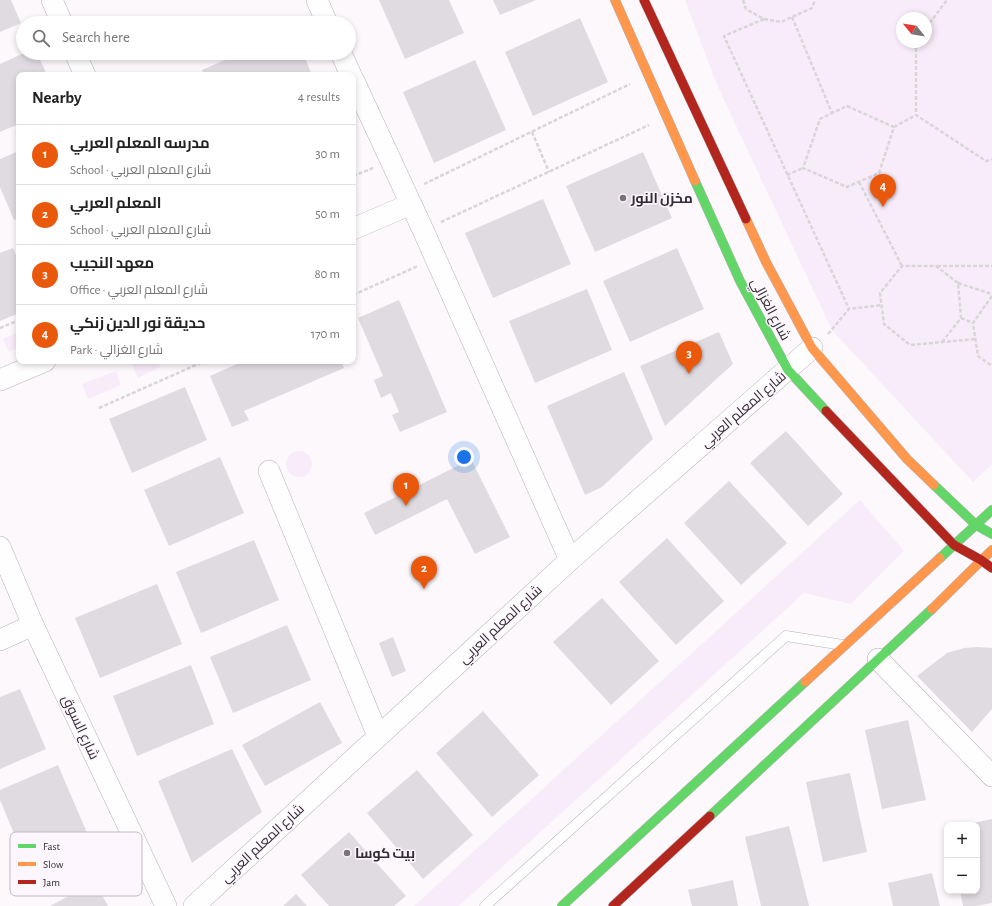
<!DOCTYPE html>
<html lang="en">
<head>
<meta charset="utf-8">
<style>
  :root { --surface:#fff; --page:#f6f6f6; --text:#222; --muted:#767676; --line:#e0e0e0; --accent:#ea580c }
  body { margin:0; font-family:"Alegreya Sans",Cairo,sans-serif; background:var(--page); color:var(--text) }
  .controls { position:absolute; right:12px; bottom:12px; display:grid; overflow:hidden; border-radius:8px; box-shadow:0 2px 6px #0003 }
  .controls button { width:36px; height:36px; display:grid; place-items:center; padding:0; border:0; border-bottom:1px solid var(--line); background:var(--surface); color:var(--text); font:20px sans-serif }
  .compass { position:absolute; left:896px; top:12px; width:36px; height:36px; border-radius:50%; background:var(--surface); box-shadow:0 2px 6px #0003; rotate:300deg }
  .you { position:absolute; left:464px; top:457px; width:14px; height:14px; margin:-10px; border:3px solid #fff; border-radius:50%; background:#1a73e8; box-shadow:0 0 0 6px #1a73e833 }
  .badge { display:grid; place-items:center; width:26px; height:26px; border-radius:50%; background:var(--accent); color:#fff; font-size:13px; font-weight:700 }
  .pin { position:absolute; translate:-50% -33px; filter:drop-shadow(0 1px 2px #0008) }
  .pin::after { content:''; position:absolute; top:21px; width:14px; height:12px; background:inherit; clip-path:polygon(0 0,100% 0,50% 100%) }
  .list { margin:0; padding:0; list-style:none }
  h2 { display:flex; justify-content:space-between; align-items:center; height:52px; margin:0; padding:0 16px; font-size:17px }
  h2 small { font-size:13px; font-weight:400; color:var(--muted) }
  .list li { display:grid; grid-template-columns:26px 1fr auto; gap:12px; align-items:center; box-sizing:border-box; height:60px; padding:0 16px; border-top:1px solid var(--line) }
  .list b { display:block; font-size:15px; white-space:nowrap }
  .list p { margin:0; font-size:13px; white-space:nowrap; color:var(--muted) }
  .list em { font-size:13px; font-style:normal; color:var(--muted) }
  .icon { flex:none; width:22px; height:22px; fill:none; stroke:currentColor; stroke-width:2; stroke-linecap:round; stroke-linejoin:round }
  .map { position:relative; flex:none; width:992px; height:906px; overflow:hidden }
  .search { position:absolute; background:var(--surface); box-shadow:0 2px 6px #0003; left:16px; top:16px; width:340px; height:44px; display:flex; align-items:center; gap:10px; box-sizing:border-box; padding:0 14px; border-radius:22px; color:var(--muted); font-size:15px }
  .panel { position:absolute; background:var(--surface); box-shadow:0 2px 6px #0003; left:16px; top:72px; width:340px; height:292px; border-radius:8px }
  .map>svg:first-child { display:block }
</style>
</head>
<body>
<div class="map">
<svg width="992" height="906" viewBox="0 0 992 906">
  <rect width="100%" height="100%" fill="#fcf8fc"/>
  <path fill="#f9ecfa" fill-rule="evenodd" d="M 685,0 L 992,0 L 992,464 L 973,482 L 832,330 L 717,85 ZM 902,18 L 926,18 L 926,42 L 902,42 Z
    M 19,332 L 19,347 L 9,352 L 3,339 Z
    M 140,361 L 157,361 L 160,367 L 138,378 L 132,365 Z
    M 116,371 L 121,385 L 88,399 L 82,384 Z
    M286 464a13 13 0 1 1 26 0a13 13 0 1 1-26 0Z
    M 860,500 L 904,551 L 851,604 L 804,593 L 459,906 L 414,906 Z"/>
  <path fill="#e0dbe0" d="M 0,0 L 11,0 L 21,23 L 0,32 Z
    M 379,0 L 449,0 L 464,33 L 405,59 Z
    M 493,0 L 536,0 L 500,15 Z
    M 580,18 L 608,82 L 533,116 L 505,52 Z
    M 24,53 L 37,53 L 47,75 L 19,75 L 19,124 L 0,132 L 0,64 Z
    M 241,53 L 303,53 L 312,75 L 204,75 L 202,70 Z
    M 475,60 L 506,130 L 434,163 L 403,92 Z
    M 19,151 L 19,218 L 14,220 L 0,187 L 0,159 Z
    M 643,152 L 672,218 L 595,252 L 566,186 Z
    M 543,199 L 571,264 L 493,298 L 465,233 Z
    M 13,248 L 19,262 L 19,313 L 0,321 L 0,253 Z
    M 677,248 L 704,309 L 630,342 L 603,281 Z
    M 587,289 L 612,350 L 535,383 L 509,321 Z
    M 399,300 L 447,412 L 400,432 L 392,415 L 399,412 L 391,393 L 381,398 L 374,380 L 383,376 L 358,318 Z
    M 719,332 L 733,364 L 665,426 L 640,366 Z
    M 244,361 L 341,361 L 344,368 L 244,411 L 249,420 L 232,427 L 210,376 Z
    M 624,372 L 653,439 L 602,487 L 585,495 L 547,406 Z
    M 185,387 L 207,440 L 132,473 L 109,419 Z
    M 786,431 L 843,494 L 808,526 L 750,463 Z
    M 220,457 L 244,513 L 169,546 L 144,490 Z
    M 471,459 L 510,537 L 475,554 L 447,499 L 375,535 L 364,513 Z
    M 729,481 L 787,543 L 741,585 L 684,523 Z
    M 667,538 L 724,601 L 676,645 L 619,582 Z
    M 254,540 L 279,600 L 201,633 L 176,572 Z
    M 157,584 L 182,644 L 100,678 L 75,618 Z
    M 602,598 L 659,661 L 611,705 L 553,642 Z
    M 287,625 L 311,680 L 233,713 L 210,657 Z
    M 393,637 L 406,671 L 392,677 L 379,643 Z
    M 977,647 L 992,648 L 992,709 L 972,732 L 917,676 L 947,653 L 964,648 Z
    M 191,665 L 214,724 L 137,756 L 113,696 Z
    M 20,689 L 46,749 L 0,769 L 0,697 Z
    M 320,702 L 342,743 L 265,786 L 242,745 Z
    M 483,711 L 539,775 L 492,817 L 436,753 Z
    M 908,720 L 926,800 L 882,809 L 865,730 Z
    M 232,749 L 262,812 L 192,863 L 158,781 Z
    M 58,765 L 96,854 L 34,881 L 0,800 L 0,790 Z
    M 417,770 L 473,835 L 423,879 L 367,813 Z
    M 850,773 L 867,852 L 823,862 L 806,782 Z
    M 992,819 L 992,903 L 976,906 L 963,906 L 960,891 L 977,891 L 977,825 L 968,824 Z
    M 789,826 L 809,906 L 761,906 L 745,837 Z
    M 349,832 L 406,896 L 394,906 L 329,906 L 301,875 Z
    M 932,873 L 940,906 L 893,906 L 888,883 Z
    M 733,880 L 738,906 L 692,906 L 688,890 Z
    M 95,882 L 108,906 L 50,906 Z
    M 296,894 L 307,906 L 283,906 Z"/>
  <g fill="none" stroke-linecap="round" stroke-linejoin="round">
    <g stroke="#b7b2b7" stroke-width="11">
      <path id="lane" d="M 485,906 L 786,636 L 843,645"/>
    </g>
    <g stroke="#b7b2b7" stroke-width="22">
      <path id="street" d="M 52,0 L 62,23
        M 317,0 L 327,23
        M 75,53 L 85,75
        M 341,53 L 351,75
        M 353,79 L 423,230 L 570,560
        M 353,229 L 411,204
        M 0,380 L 45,361
        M 269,471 L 378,736
        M 0,547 L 33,625 L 166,906
        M 0,640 L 33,625
        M 878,659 L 992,776
        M 194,906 L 570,560 L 812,348"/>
    </g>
    <g stroke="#b7b2b7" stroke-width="10">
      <path id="fast" d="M 695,181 L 740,281 L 788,370 L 826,411
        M 934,485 L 976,525 L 992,534
        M 940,558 L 992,510
        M 710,816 L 932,609
        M 562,906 L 805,682"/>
    </g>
    <g stroke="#b7b2b7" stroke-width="10">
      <path id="slow" d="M 615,0 L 695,181
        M 746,219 L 766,262 L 812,348 L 907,459 L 934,485
        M 932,609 L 992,550
        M 805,682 L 940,558"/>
    </g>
    <g stroke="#b7b2b7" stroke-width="10">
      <path id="jam" d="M 644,0 L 746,219
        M 826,411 L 954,545 L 981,560 L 992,568
        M 613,906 L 710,816"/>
    </g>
    <path stroke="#d8d6d8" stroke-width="2.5" stroke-dasharray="4 2" stroke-linecap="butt" d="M 743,0 L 746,9 L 764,19 L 724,36 L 849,309
      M 792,17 L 832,113 L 820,119 L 803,168 L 847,187 L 879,173 L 894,127 L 847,106 L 832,113
      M 764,19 L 781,22 L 812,8 L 815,0
      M 926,28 L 947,0
      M 916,42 L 916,115 L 986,161 L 992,160
      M 894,127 L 916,115
      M 532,132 L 549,172
      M 787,175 L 803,168
      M 353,176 L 373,168
      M 859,182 L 902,266
      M 424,184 L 630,84
      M 441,222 L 649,125
      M 937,266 L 992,266
      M 958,283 L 992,294
      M 353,295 L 418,266
      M 992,296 L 973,323 L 978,356 L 992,366
      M 961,318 L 973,323
      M 0,328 L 19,320
      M 828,334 L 849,309 L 882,305
      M 942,342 L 961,318 L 958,283 L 936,266 L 902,266 L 880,293 L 884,324 L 910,345 L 976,339
      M 99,408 L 205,361"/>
    <use href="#lane" stroke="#fffeff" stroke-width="10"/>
    <use href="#street" stroke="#fffeff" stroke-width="21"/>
    <use href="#fast" stroke="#63d668" stroke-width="9"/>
    <use href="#slow" stroke="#ff974d" stroke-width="9"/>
    <use href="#jam" stroke="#b3261e" stroke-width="9"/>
  </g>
  <g fill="#797379" stroke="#fef6fe" stroke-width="1.5">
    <circle cx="623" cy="198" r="4"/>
    <circle cx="347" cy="853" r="4"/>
  </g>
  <g text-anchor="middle" stroke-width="3" stroke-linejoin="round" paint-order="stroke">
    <g font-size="14" font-weight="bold" fill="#322b32" stroke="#fef6fe" text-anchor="start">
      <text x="631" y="203">مخزن النور</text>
      <text x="355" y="858">بيت كوسا</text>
    </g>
    <g font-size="14" fill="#322b32" stroke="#fef6fe">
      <text transform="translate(771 309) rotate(62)" y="5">شارع الغزالي</text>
      <text transform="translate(743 409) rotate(-41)" y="5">شارع المعلم العربي</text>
      <text transform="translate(500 624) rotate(-43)" y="5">شارع المعلم العربي</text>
      <text transform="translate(81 727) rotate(65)" y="5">شارع السوق</text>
      <text transform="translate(262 843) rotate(-43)" y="5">شارع المعلم العربي</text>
    </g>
  </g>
  <rect x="10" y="832" width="132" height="64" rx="6" fill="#fef6fe" stroke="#c1b9c1" stroke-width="1"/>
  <rect x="18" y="844" width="18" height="4" fill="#63d668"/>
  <rect x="18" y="862" width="18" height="4" fill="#ff974d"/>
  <rect x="18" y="880" width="18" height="4" fill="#b3261e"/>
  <g font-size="11" fill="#322b32">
    <text x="43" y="850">Fast</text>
    <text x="43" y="868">Slow</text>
    <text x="43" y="886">Jam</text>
  </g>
</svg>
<div class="controls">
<button>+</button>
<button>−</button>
</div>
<svg class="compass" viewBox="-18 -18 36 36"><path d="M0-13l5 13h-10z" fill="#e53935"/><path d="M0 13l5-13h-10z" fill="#767676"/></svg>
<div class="you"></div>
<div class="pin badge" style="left:406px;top:506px">1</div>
<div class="pin badge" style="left:424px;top:589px">2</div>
<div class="pin badge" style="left:689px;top:374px">3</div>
<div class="pin badge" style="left:883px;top:207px">4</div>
<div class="search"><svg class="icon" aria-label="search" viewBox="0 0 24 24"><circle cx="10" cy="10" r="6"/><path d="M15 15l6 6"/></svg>Search here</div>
<section class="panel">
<h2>Nearby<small>4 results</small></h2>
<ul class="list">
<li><span class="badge">1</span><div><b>مدرسه المعلم العربي</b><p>School · شارع المعلم العربي</p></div><em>30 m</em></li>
<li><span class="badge">2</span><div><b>المعلم العربي</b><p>School · شارع المعلم العربي</p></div><em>50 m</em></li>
<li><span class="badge">3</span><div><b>معهد النجيب</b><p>Office · شارع المعلم العربي</p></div><em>80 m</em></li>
<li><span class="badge">4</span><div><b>حديقة نور الدين زنكي</b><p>Park · شارع الغزالي</p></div><em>170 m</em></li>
</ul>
</section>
</div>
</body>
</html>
